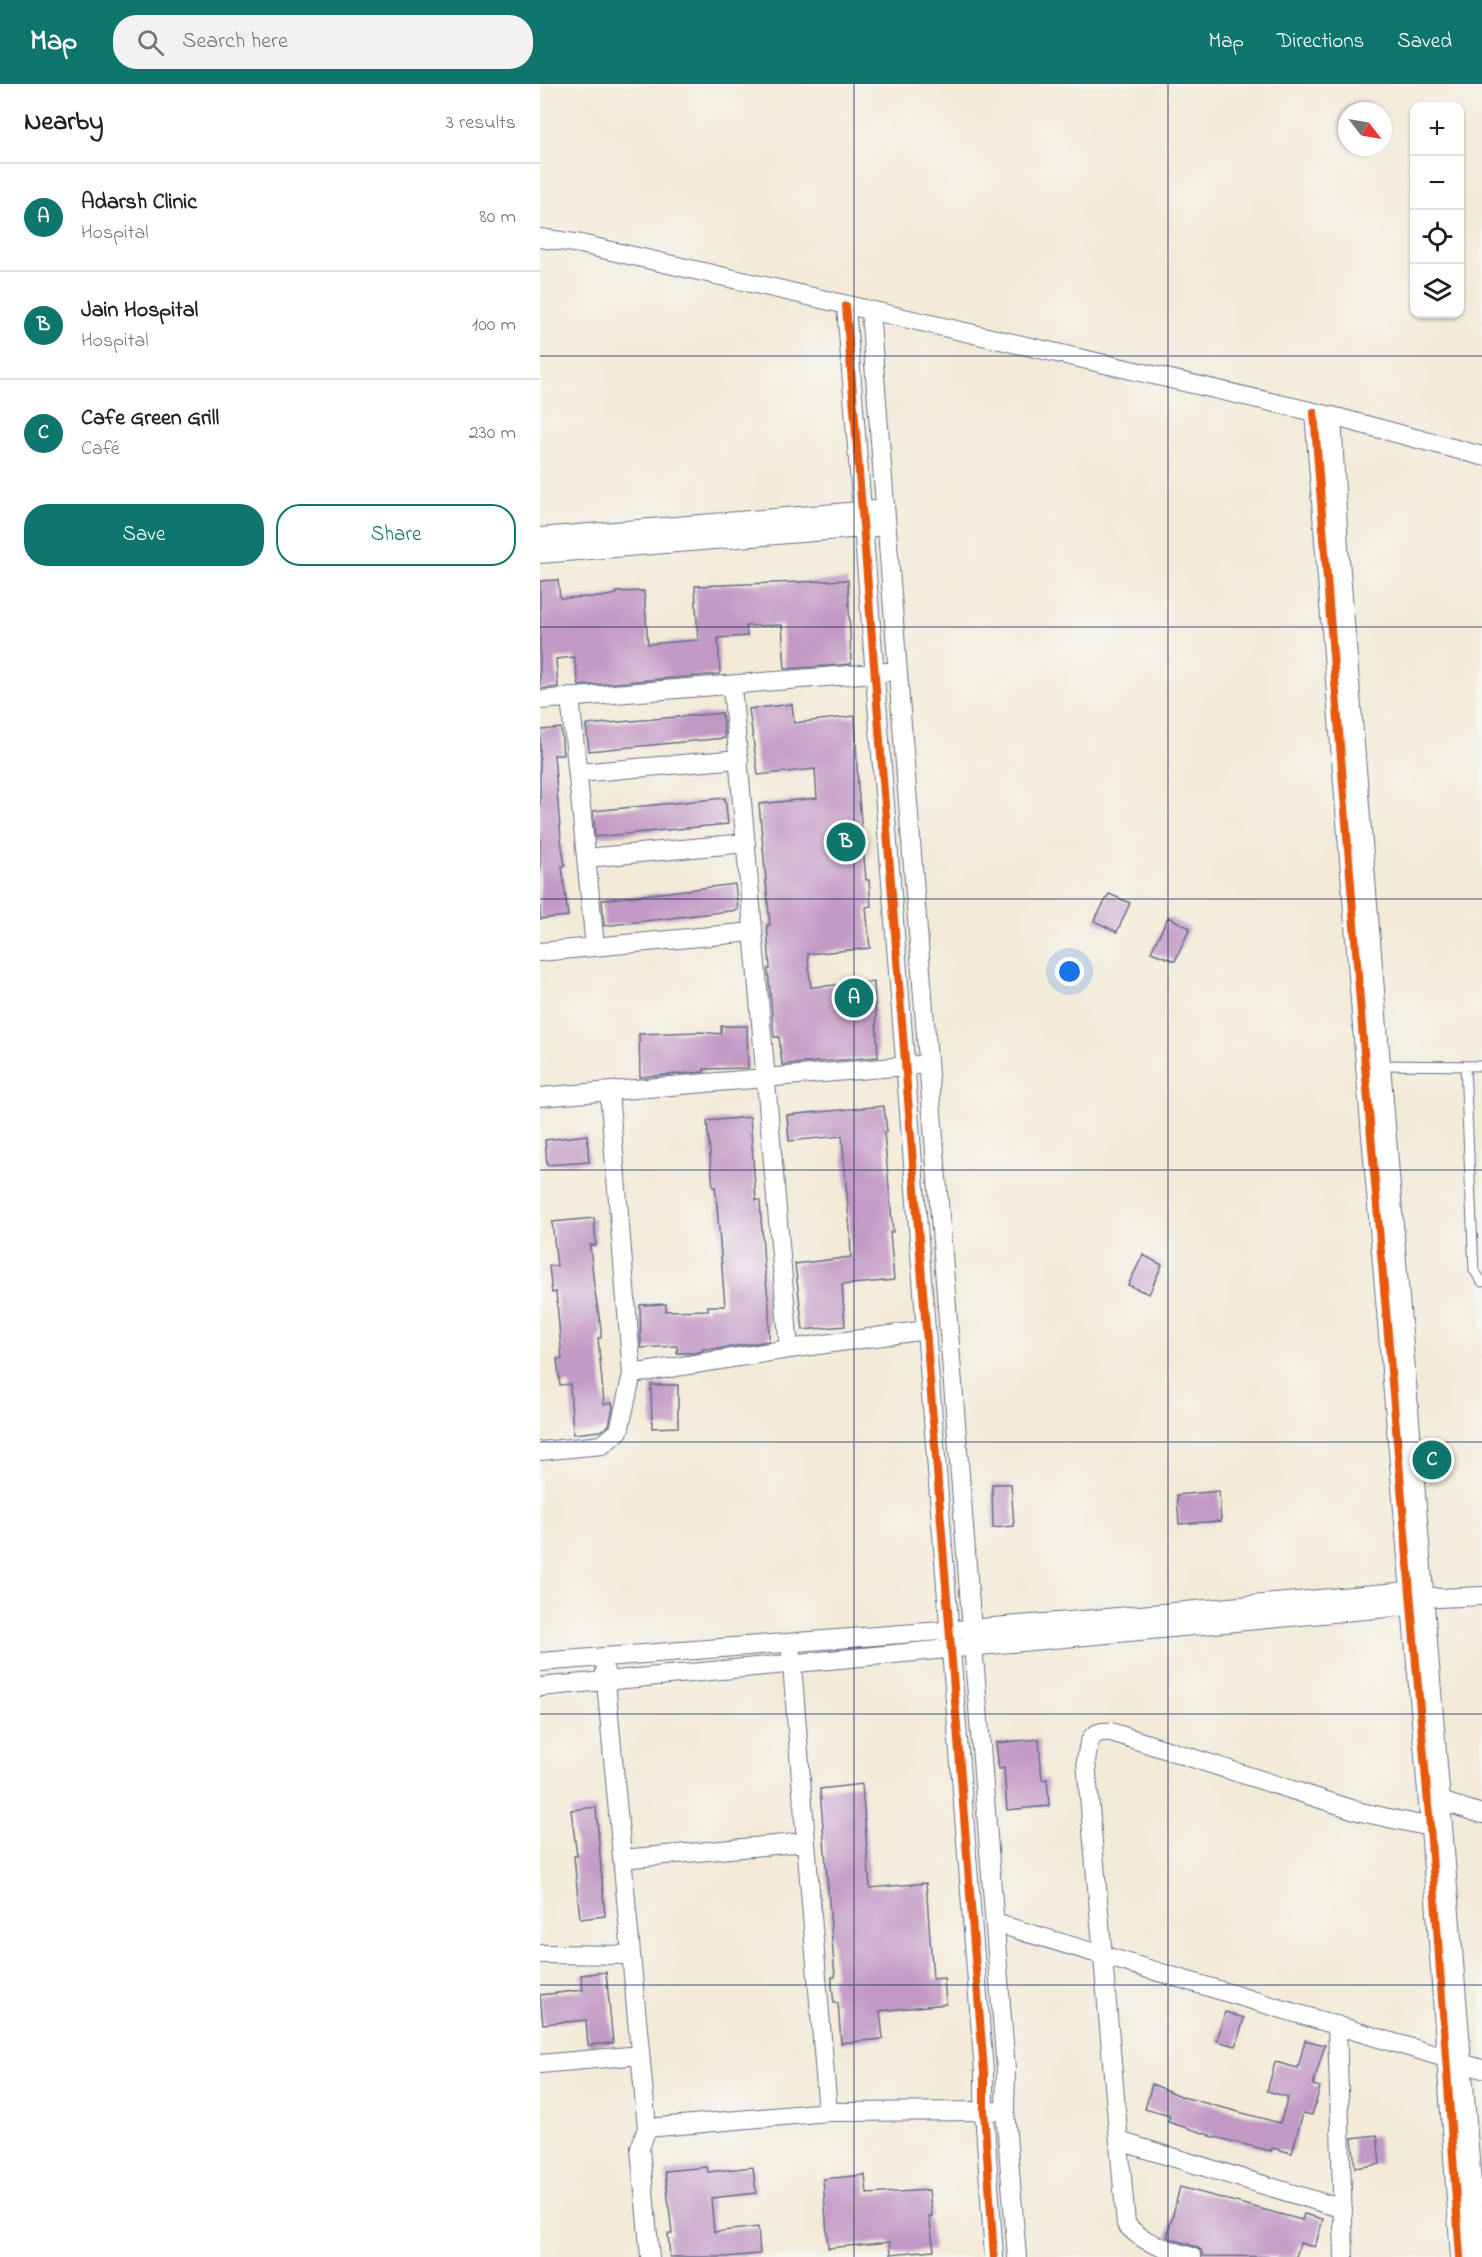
<!DOCTYPE html>
<html lang="en">
<head>
<meta charset="utf-8">
<style>
  :root { --surface:#fff; --page:#f2f2f2; --text:#202124; --muted:#757577; --line:#e0e0e0; --accent:#0f766e }
  body { margin:0; font-family:"Indie Flower",sans-serif; background:var(--page); color:var(--text) }
  .controls { position:absolute; right:18px; top:18px; display:grid; overflow:hidden; border-radius:12px; box-shadow:0 2px 4px #0004 }
  .controls button { width:54px; height:54px; display:grid; place-items:center; padding:0; border:0; border-bottom:2px solid var(--line); background:var(--surface); color:var(--text); font:30px sans-serif }
  .compass { position:absolute; left:798px; top:18px; width:54px; height:54px; border-radius:50%; background:var(--surface); box-shadow:0 2px 4px #0004; rotate:121deg }
  .you { position:absolute; left:530px; top:888px; width:21px; height:21px; margin:-15px; border:4px solid #fff; border-radius:50%; background:#1a73e8; box-shadow:0 0 0 9px #1a73e833 }
  .badge { display:grid; place-items:center; width:39px; height:39px; border-radius:50%; background:var(--accent); color:#fff; font-size:20px; font-weight:700 }
  .pin { position:absolute; translate:-50% -50%; border:3px solid #fff; box-shadow:0 2px 6px #0006 }
  .list { margin:0; padding:0; list-style:none }
  h2 { display:flex; justify-content:space-between; align-items:center; height:78px; margin:0; padding:0 24px; font-size:26px }
  h2 small { font-size:20px; font-weight:400; color:var(--muted) }
  .list li { display:grid; grid-template-columns:39px 1fr auto; gap:18px; align-items:center; box-sizing:border-box; height:108px; padding:0 24px; border-top:2px solid var(--line) }
  .list b { display:block; font-size:22px; white-space:nowrap }
  .list p { margin:0; font-size:20px; white-space:nowrap; color:var(--muted) }
  .list em { font-size:20px; font-style:normal; color:var(--muted) }
  .actions { display:flex; gap:12px; padding:18px 24px }
  .actions a { flex:1; padding:14px 0; border:2px solid var(--accent); border-radius:24px; text-align:center; font-size:21px; color:var(--accent) }
  .actions .main { background:var(--accent); color:#fff }
  .icon { flex:none; width:33px; height:33px; fill:none; stroke:currentColor; stroke-width:2; stroke-linecap:round; stroke-linejoin:round }
  .map { position:relative; flex:none; width:942px; height:2173px; overflow:hidden }
  header { display:flex; align-items:center; gap:36px; box-sizing:border-box; height:84px; padding:0 30px; background:var(--accent); color:#fff }
  header strong { font-size:28px }
  nav { display:flex; gap:33px; margin-inline-start:auto; font-size:21px }
  .search { width:420px; height:54px; background:var(--page); display:flex; align-items:center; gap:15px; box-sizing:border-box; padding:0 21px; border-radius:24px; color:var(--muted); font-size:22px }
  main { display:flex }
  aside { flex:1; background:var(--surface) }
  .map>svg:first-child { display:block }
</style>
</head>
<body>
<header>
<strong>Map</strong>
<div class="search"><svg class="icon" aria-label="search" viewBox="0 0 24 24"><circle cx="10" cy="10" r="6"/><path d="M15 15l6 6"/></svg>Search here</div>
<nav><a>Map</a><a>Directions</a><a>Saved</a></nav>
</header>
<main>
<aside>
<h2>Nearby<small>3 results</small></h2>
<ul class="list">
<li><span class="badge">A</span><div><b>Adarsh Clinic</b><p>Hospital</p></div><em>80 m</em></li>
<li><span class="badge">B</span><div><b>Jain Hospital</b><p>Hospital</p></div><em>100 m</em></li>
<li><span class="badge">C</span><div><b>Cafe Green Grill</b><p>Café</p></div><em>230 m</em></li>
</ul>
<div class="actions"><a class="main">Save</a><a>Share</a></div>
</aside>
<div class="map">
<svg width="942" height="2173" viewBox="0 0 942 2173">
  <rect width="100%" height="100%" fill="#f6f6f2"/>
  <filter id="ink" filterUnits="userSpaceOnUse"><feTurbulence type="fractalNoise" baseFrequency=".0167" numOctaves="2"/><feDisplacementMap in="SourceGraphic" scale="12" xChannelSelector="R" yChannelSelector="G"/><feConvolveMatrix kernelMatrix="1 2 1 2 8 2 1 2 1" color-interpolation-filters="sRGB"/></filter>
  <filter id="wash" filterUnits="userSpaceOnUse"><feTurbulence type="fractalNoise" baseFrequency=".008" numOctaves="4" result="noise"/><feDisplacementMap in="SourceGraphic" scale="24" xChannelSelector="R" yChannelSelector="G"/><feGaussianBlur stdDeviation="1.35" result="paint"/><feColorMatrix in="noise" values="0 0 0 0 0 0 0 0 0 0 0 0 0 0 0 0 0 1.4 0 .05"/><feComposite in="paint" operator="in"/></filter>
  <g filter="url(#wash)">
    <rect width="100%" height="100%" fill="#f3ead7"/>
    <g id="blocks">
      <path fill="#c298c5" d="M 18,496 L 20,514 L 61,513 L 77,510 L 77,508 L 104,507 L 108,560 L 158,556 L 155,502 L 308,496 L 311,580 L 245,585 L 242,541 L 206,542 L 207,552 L 178,554 L 180,590 L 39,602 L 34,573 L 16,575 L 18,603 L 0,605 L 0,497 Z
        M 252,620 L 254,639 L 315,632 L 318,703 L 326,796 L 329,796 L 331,822 L 326,823 L 330,864 L 268,870 L 269,888 L 271,903 L 334,898 L 338,973 L 242,981 L 239,953 L 234,953 L 228,885 L 230,885 L 227,841 L 230,841 L 219,720 L 277,714 L 275,685 L 218,691 L 209,625 Z
        M 182,629 L 185,654 L 49,667 L 46,641 Z
        M 21,644 L 23,671 L 14,671 L 21,756 L 25,782 L 22,782 L 28,832 L 0,835 L 0,646 Z
        M 185,714 L 188,740 L 55,753 L 53,727 Z
        M 195,800 L 198,826 L 64,842 L 62,816 Z
        M 569,810 L 590,819 L 577,848 L 554,837 Z
        M 628,833 L 650,844 L 635,877 L 611,868 Z
        M 181,942 L 207,942 L 208,984 L 164,985 L 164,988 L 100,993 L 99,950 L 161,948 L 181,950 Z
        M 344,1022 L 347,1048 L 344,1048 L 353,1148 L 350,1148 L 354,1196 L 302,1201 L 305,1242 L 263,1246 L 255,1180 L 311,1173 L 310,1148 L 302,1052 L 249,1057 L 247,1031 Z
        M 210,1033 L 216,1116 L 220,1116 L 224,1180 L 229,1222 L 229,1257 L 177,1265 L 163,1265 L 163,1267 L 154,1269 L 137,1269 L 137,1262 L 101,1264 L 100,1221 L 126,1220 L 126,1227 L 168,1226 L 168,1222 L 185,1222 L 177,1122 L 175,1103 L 173,1103 L 167,1037 Z
        M 47,1051 L 49,1078 L 7,1081 L 5,1056 Z
        M 54,1134 L 56,1161 L 50,1161 L 54,1202 L 61,1244 L 61,1254 L 58,1254 L 64,1320 L 72,1319 L 73,1323 L 69,1341 L 61,1347 L 33,1350 L 30,1300 L 20,1301 L 19,1293 L 17,1275 L 22,1275 L 16,1208 L 12,1209 L 9,1182 L 17,1182 L 12,1138 Z
        M 603,1171 L 622,1181 L 609,1210 L 588,1201 Z
        M 111,1301 L 138,1301 L 138,1343 L 112,1344 Z
        M 452,1400 L 471,1400 L 474,1442 L 453,1444 Z
        M 679,1407 L 681,1437 L 639,1440 L 637,1411 Z
        M 499,1655 L 502,1696 L 507,1695 L 509,1722 L 467,1726 L 464,1684 L 459,1685 L 456,1659 Z
        M 322,1700 L 330,1804 L 386,1799 L 393,1895 L 404,1894 L 406,1920 L 340,1927 L 343,1955 L 301,1959 L 298,1919 L 294,1919 L 292,1902 L 292,1893 L 295,1893 L 280,1705 Z
        M 56,1723 L 65,1832 L 40,1835 L 34,1772 L 37,1772 L 31,1726 Z
        M 66,1888 L 73,1959 L 48,1961 L 46,1936 L 3,1940 L 0,1911 L 43,1906 L 41,1891 Z
        M 685,1928 L 704,1934 L 696,1962 L 677,1957 Z
        M 765,1956 L 785,1961 L 773,2001 L 780,2003 L 775,2021 L 772,2031 L 763,2029 L 752,2069 L 732,2064 L 731,2067 L 670,2052 L 670,2051 L 628,2038 L 630,2032 L 605,2025 L 612,2000 L 643,2013 L 740,2039 L 748,2013 L 727,2007 L 733,1986 L 735,1978 L 758,1984 Z
        M 837,2051 L 840,2080 L 815,2084 L 812,2054 Z
        M 167,2083 L 168,2088 L 213,2083 L 216,2109 L 171,2114 L 174,2148 L 218,2143 L 220,2170 L 185,2173 L 130,2173 L 128,2150 L 132,2150 L 125,2087 Z
        M 325,2091 L 327,2110 L 389,2106 L 392,2132 L 389,2132 L 394,2166 L 351,2170 L 350,2158 L 288,2164 L 283,2095 Z
        M 640,2103 L 762,2136 L 764,2130 L 783,2135 L 775,2163 L 760,2159 L 756,2173 L 663,2172 L 661,2166 L 656,2163 L 627,2153 Z"/>
    </g>
  </g>
  <g filter="url(#ink)">
    <use href="#blocks" fill-opacity="0" stroke="#677088" stroke-width="1.5"/>
    <g fill="none" stroke-linecap="round" stroke-linejoin="round">
      <g stroke="#677088" stroke-width="11">
        <path id="lane" d="M 839,981 L 942,982
          M 925,982 L 934,1186 L 942,1198"/>
      </g>
      <g stroke="#677088" stroke-width="20">
        <path id="street" d="M 0,154 L 41,160 L 792,332 L 942,372
          M 306,222 L 444,1988 L 444,2027 L 454,2173
          M 330,227 L 466,1986 L 465,2026 L 477,2173
          M 774,328 L 825,981 L 890,1743 L 920,2173
          M 792,332 L 799,464 L 938,2173
          M 0,453 L 333,426
          M 0,470 L 336,443
          M 192,601 L 249,1265
          M 30,613 L 55,863
          M 0,616 L 347,588
          M 39,689 L 199,675
          M 46,774 L 206,759
          M 0,868 L 213,848
          M 0,1013 L 378,981
          M 92,1290 L 249,1265 L 386,1246
          M 0,1367 L 62,1361 L 79,1347 L 92,1290 L 69,1007
          M 251,1568 L 266,1758
          M 0,1578 L 555,1535 L 868,1507 L 898,1514 L 942,1512
          M 65,1587 L 107,2044 L 100,2064 L 110,2173
          M 0,1603 L 879,1521
          M 901,1717 L 942,1730
          M 82,1775 L 266,1758 L 288,2028
          M 455,1839 L 942,1985
          M 0,1870 L 91,1871
          M 797,1941 L 804,2173
          M 0,1980 L 100,1971
          M 107,2044 L 288,2028 L 455,2027
          M 579,2057 L 803,2125
          M 652,2173 C 627,2165 603,2160 586,2140 L 546,1677 C 549,1659 548,1646 571,1648 L 821,1728 L 890,1743"/>
      </g>
      <use href="#lane" stroke="#fff" stroke-width="9"/>
      <use href="#street" stroke="#fff" stroke-width="18"/>
      <g stroke="#f6f6f2" stroke-width="11">
        <path id="cycleway" d="M 306,222 L 444,1988 L 444,2027 L 454,2173
          M 774,328 L 825,981 L 890,1743 L 920,2173"/>
      </g>
      <use href="#cycleway" stroke="#e8590c" stroke-width="8"/>
    </g>
  </g>
  <path fill="none" stroke="#1b2f5e" stroke-width="1.5" stroke-opacity="0.55" d="M 314,0 L 314,2173M 628,0 L 628,2173M 0,272 L 942,272M 0,543 L 942,543M 0,815 L 942,815M 0,1086 L 942,1086M 0,1358 L 942,1358M 0,1630 L 942,1630M 0,1901 L 942,1901"/>
</svg>
<div class="controls">
<button>+</button>
<button>−</button>
<button><svg class="icon" aria-label="locate" viewBox="0 0 24 24"><circle cx="12" cy="12" r="6"/><path d="M12 2v4M12 18v4M2 12h4M18 12h4"/></svg></button>
<button><svg class="icon" aria-label="layers" viewBox="0 0 24 24"><path d="M12 4l9 5-9 5-9-5zM3 14l9 5 9-5"/></svg></button>
</div>
<svg class="compass" viewBox="-18 -18 36 36"><path d="M0-13l5 13h-10z" fill="#e53935"/><path d="M0 13l5-13h-10z" fill="#757577"/></svg>
<div class="you"></div>
<div class="pin badge" style="left:314px;top:914px">A</div>
<div class="pin badge" style="left:306px;top:758px">B</div>
<div class="pin badge" style="left:892px;top:1376px">C</div>
</div>
</main>
</body>
</html>
